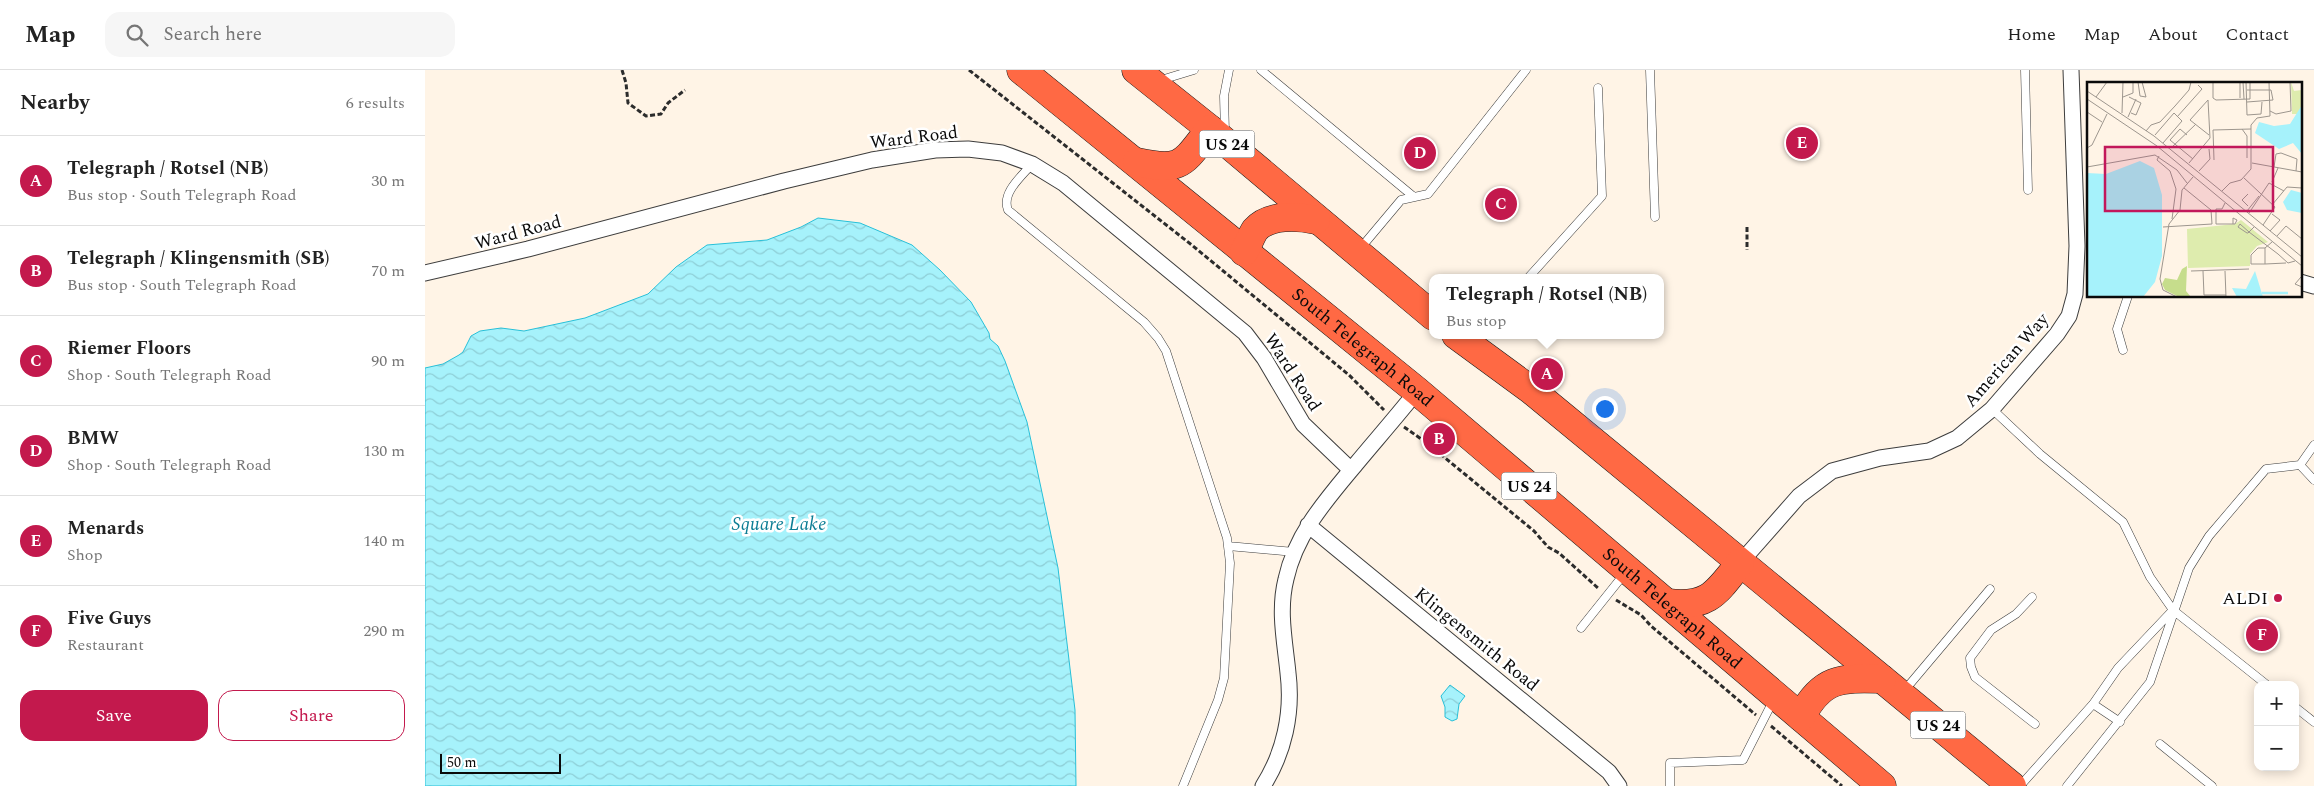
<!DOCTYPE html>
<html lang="en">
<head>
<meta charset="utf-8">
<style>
  :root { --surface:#fff; --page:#f6f6f6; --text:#222; --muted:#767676; --line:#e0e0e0; --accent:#c3194d }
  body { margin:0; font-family:Spectral,serif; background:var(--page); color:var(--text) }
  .controls { position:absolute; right:15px; bottom:15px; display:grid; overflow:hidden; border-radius:10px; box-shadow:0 2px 12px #0003 }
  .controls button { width:45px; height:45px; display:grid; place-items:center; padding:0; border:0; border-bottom:1px solid var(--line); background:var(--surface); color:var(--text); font:25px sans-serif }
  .scale { position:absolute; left:15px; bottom:12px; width:121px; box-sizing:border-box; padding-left:5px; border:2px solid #0a0a0a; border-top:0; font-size:14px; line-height:18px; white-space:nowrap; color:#0a0a0a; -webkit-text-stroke:4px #fff; paint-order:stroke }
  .you { position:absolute; left:1179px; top:338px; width:18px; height:18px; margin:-12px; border:4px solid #fff; border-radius:50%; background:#1a73e8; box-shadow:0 0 0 8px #1a73e833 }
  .badge { display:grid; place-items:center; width:32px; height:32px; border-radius:50%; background:var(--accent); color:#fff; font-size:16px; font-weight:700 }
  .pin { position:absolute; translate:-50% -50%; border:2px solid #fff; box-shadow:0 1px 5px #0006 }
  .popup { position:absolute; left:1004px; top:204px; width:235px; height:65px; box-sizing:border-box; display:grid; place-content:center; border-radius:10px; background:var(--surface); filter:drop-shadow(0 1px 4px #0005); font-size:16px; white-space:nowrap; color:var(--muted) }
  .popup b { font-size:19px; color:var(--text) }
  .popup::after { content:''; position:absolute; left:50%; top:100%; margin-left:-10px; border:10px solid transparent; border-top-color:var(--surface) }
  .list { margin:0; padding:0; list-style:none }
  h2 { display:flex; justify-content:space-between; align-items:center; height:65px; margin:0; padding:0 20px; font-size:21px }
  h2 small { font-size:16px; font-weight:400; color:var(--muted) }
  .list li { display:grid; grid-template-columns:32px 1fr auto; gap:15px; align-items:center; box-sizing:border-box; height:90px; padding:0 20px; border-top:1px solid var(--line) }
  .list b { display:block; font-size:19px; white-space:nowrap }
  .list p { margin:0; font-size:16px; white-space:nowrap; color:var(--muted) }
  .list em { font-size:16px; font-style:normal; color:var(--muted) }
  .actions { display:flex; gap:10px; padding:15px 20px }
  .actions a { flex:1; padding:11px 0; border:1px solid var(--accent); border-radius:15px; text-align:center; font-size:18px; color:var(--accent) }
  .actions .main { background:var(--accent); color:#fff }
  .icon { flex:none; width:28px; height:28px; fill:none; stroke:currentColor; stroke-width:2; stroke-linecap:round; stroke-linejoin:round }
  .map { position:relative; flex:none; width:1889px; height:716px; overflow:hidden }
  header { display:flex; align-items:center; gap:30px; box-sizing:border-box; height:70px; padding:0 25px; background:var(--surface); border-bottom:1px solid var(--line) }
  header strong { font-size:24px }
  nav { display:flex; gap:28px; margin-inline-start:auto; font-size:18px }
  .search { width:350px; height:45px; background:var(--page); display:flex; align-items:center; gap:12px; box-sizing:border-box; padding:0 18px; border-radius:15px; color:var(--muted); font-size:19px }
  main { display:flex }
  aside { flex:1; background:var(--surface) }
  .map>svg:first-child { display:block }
</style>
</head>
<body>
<header>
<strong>Map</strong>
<div class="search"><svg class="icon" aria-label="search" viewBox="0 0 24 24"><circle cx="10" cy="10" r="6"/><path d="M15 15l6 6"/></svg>Search here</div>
<nav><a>Home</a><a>Map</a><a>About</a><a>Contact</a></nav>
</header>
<main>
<aside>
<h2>Nearby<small>6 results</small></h2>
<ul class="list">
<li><span class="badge">A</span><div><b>Telegraph / Rotsel (NB)</b><p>Bus stop · South Telegraph Road</p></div><em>30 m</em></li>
<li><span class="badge">B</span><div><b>Telegraph / Klingensmith (SB)</b><p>Bus stop · South Telegraph Road</p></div><em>70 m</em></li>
<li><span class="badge">C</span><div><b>Riemer Floors</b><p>Shop · South Telegraph Road</p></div><em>90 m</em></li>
<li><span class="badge">D</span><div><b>BMW</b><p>Shop · South Telegraph Road</p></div><em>130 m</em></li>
<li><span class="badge">E</span><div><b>Menards</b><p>Shop</p></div><em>140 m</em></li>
<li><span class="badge">F</span><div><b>Five Guys</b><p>Restaurant</p></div><em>290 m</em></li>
</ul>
<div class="actions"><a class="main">Save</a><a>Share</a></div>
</aside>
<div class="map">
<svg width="1889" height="716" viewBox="0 0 1889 716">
  <defs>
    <pattern id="water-waves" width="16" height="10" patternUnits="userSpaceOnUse" patternTransform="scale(1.25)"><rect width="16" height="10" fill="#a6f2fb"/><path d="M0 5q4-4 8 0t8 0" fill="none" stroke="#8eced6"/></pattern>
  </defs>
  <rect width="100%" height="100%" fill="#fff4e6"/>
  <path fill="url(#water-waves)" stroke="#28c0d8" d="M 393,148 L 435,153 L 487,175 L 515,200 L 546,232 L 564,263 L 565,269 L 573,276 L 580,291 L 602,352 L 633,498 L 650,640 L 651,716 L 0,716 L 0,298 L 18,294 L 34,285 L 38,282 L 46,266 L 55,261 L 76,258 L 99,261 L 160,248 L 223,224 L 251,197 L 282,175 L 342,170 L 376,157 Z
    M 1025,615 L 1040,626 L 1034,634 L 1032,649 L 1027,651 L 1020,647 L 1020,637 L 1016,626 Z"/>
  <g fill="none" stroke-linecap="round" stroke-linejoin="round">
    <g stroke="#3d3d3d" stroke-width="9">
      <path id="lane" d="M 836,0 L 989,127
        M 1225,0 L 1230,147
        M 1600,0 L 1603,120
        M 736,10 L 769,0
        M 800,63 L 799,26 L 804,0
        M 607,94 C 597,106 576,123 583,140 L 719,252 L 733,268 L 741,281 L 802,468 L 805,493 L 799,608 L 793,630 L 758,716
        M 934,180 L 976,130 L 1003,124 L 1101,0
        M 1103,208 L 1177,126 L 1173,18
        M 1698,280 L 1692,259 L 1703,226
        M 1567,339 L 1615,384 L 1698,452 L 1725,507 L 1748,540 L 1842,615
        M 1875,395 L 1889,375
        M 803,476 L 869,482
        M 1607,527 L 1591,544 L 1566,560 L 1545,588 L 1546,597 L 1550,607 L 1610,654
        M 1156,558 L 1200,503
        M 1479,621 L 1565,519
        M 1668,634 L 1695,652
        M 1870,637 L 1889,652
        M 1735,674 L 1787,716
        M 1245,716 L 1245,693 L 1318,690 L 1349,629
        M 1595,716 L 1668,634 L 1693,598 L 1747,541
        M 1642,716 L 1725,612 L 1764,498 L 1784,466 L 1841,399 L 1875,395 L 1889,410"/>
    </g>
    <g stroke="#3d3d3d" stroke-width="17">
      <path id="street" d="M 0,203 L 103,179 L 359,111 L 447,90 L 510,80 L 543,79 L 577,83 L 607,94 L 638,113 L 820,263 L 839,288 L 878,354 L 926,400
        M 1875,212 L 1889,216
        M 883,455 L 1184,702 L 1194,716
        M 1315,493 L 1374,426 L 1407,401 L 1455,388 L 1504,381 L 1532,368 L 1567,339 L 1632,264 L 1644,246 L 1650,224 L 1652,176 L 1646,0
        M 838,716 C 859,683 868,643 863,603 C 860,572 853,541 861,509 C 871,463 902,429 931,394 C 951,370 972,346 992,321"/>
    </g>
    <g stroke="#1b1b1b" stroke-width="29">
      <g id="highway">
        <path id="s1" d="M 596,0 L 992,321 L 1457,716"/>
        <path d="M 711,0 L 785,59 L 1008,246"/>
        <path d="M 712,92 C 758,102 758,93 785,59"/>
        <path d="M 819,182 C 823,175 826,166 830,160 C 844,144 873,146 891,150"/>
        <path d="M 1031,265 L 1106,320 L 1587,716"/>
        <path d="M 1243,533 C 1284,538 1292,522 1315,493"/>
        <path d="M 1376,647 C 1397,607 1416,608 1457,609"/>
      </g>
    </g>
    <path stroke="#2c2c2c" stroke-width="3" stroke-dasharray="5 2.5" stroke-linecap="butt" d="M 197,0 L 201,13 L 203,33 L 221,46 L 236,44 L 243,33 L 260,20
      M 544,0 L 768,176 L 924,305 L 959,340
      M 1322,157 L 1322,180
      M 979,357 L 1002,373 L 1109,461 L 1123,477 L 1134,483 L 1173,518
      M 1191,530 L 1216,545 L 1226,556 L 1331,645
      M 1346,656 L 1417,716"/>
    <use href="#lane" stroke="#fff" stroke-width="8"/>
    <use href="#street" stroke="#fff" stroke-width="15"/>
    <use href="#highway" stroke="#ff6944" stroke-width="28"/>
  </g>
  <circle fill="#c3194d" stroke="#fff" stroke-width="2" cx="1853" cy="528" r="5"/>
  <g text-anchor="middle" stroke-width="5" stroke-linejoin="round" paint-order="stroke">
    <g fill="#fff" stroke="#545454" stroke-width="1">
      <rect x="774.5" y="60.5" width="55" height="27" rx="4"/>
      <rect x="1076.5" y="402.5" width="55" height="27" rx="4"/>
      <rect x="1485.5" y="641.5" width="55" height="27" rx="4"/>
    </g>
    <g font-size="16" font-weight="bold" fill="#0a0a0a">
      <text x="802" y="80">US 24</text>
      <text x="1104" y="422">US 24</text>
      <text x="1513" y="661">US 24</text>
    </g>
    <g font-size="18" fill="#0a0a0a" stroke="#fff">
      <text transform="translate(489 67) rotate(-7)" y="6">Ward Road</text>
      <text transform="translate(93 162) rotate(-15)" y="6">Ward Road</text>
      <text dy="6" stroke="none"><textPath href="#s1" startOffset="440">South Telegraph Road</textPath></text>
      <text transform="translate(1581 290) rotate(-49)" y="6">American Way</text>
      <text transform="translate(868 302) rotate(57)" y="6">Ward Road</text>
      <text dy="6" stroke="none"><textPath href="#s1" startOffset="845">South Telegraph Road</textPath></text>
      <text transform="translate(1052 569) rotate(39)" y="6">Klingensmith Road</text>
    </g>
    <g font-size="18" fill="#0a0a0a" stroke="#fff" text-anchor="end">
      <text x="1843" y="534">ALDI</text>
    </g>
    <g font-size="19" font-style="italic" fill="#0c7d94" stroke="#fff">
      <text x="354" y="460">Square Lake</text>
    </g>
  </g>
  <g transform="translate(1662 12)">
    <rect width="215" height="215" fill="#fff4e6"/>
    <path d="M 204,0 L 207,9 L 215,8 L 215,32 L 205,32 Z" fill="#deecae"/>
    <path d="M 100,184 L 99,209 L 104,215 L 92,215 L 78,208 L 75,202 L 78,196 L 90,198 L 95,187 Z" fill="#c6dd8c"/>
    <path d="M 154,138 L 181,160 L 170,164 L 163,172 L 163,184 L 101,186 L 100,147 L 148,142 Z" fill="#deecae"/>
    <path d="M 215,23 L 215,72 L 206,61 L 192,67 L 168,51 L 172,40 L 187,44 L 203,42 ZM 53,79 L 67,86 L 75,113 L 75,174 L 68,200 L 56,215 L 0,214 L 0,91 L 19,92 ZM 204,108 L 215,111 L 215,131 L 200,128 L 196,120 ZM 168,189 L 176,215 L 150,215 L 145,206 L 159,207 Z" fill="#a6f2fb"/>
    <path fill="none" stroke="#a6f2fb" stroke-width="2.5" d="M 175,211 L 201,211"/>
    <path fill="none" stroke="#9d968e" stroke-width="1" d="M 51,0 L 53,14 L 59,15M 55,0 L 59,15M 126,0 L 126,16 L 129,18 L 163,17 L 163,0M 153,0 L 153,16M 156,0 L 157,17M 159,0 L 160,33 L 174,32 L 175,20M 160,8 L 184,8 L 186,18 L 160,20M 0,9 L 67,54 L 215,175M 9,15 L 20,0M 36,15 L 46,11 L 46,0M 42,15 L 54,21 L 49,33 L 44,31M 0,17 L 70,64 L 215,184M 183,29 L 189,32 L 204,29 L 203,0M 0,30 L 15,40M 35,31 L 36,0M 41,35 L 49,17M 90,35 L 115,7 L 111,3M 155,47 L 160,54 L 160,76M 59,49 L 64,43 L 73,40 L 88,24 L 102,8 L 104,0M 68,53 L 87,31 L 95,39 L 76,61M 100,53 L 93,47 L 83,58 L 106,77M 0,66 L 5,63 L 20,32M 84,66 L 109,42M 72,74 L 70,78 L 83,89 L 89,107 L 85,137M 127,78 L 126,48 L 164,47M 102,81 L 123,56 L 121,18 L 103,38 L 122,53M 165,81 L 215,90M 0,85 L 68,73 L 90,88 L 100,101M 187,85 L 189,72 L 194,71 L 210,77 L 209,89M 112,89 L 123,77 L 122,67M 157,96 L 188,125 L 176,143M 185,100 L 191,86M 135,109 L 143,101 L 154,98 L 164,87 L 164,43 L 170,36 L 183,34 L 182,0M 161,112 L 155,118 L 161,124M 138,121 L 135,127 L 129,127 L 129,142 L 146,142M 185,123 L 200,105 L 215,106M 160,129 L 172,114M 162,131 L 182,101 L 197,109M 146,136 L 150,138 L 148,142 L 146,142 ZM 76,145 L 125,142 L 124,128 L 97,106M 167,145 L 161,151 L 160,151 L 151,145 L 153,142 L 162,150 L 191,172 L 201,181 L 208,179M 183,149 L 193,138 L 185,132M 190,154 L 199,144 L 215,157M 185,160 L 178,166 L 178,182 L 199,181M 178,166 L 171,166 L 164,173 L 164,182 L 178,182M 104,189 L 162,187M 116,189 L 117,213 L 139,213M 138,189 L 139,215M 214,195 L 208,202 L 215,205M 90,215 L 76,208 L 73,197 L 82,142 L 93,128 L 95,108 L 106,95"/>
    <path fill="#c2185b" fill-opacity="0.15" stroke="#c2185b" stroke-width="2.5" d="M 18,65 L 186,65 L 186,129 L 18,129 Z"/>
    <rect width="215" height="215" fill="none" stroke="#0a0a0a" stroke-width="2.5"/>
  </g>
</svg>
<div class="controls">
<button>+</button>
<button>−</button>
</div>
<div class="scale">50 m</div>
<div class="you"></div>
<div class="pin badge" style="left:1122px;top:304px">A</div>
<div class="popup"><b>Telegraph / Rotsel (NB)</b>Bus stop</div>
<div class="pin badge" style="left:1014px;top:369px">B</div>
<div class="pin badge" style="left:1076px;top:134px">C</div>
<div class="pin badge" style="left:995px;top:83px">D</div>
<div class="pin badge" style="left:1377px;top:73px">E</div>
<div class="pin badge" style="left:1837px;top:565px">F</div>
</div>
</main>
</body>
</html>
